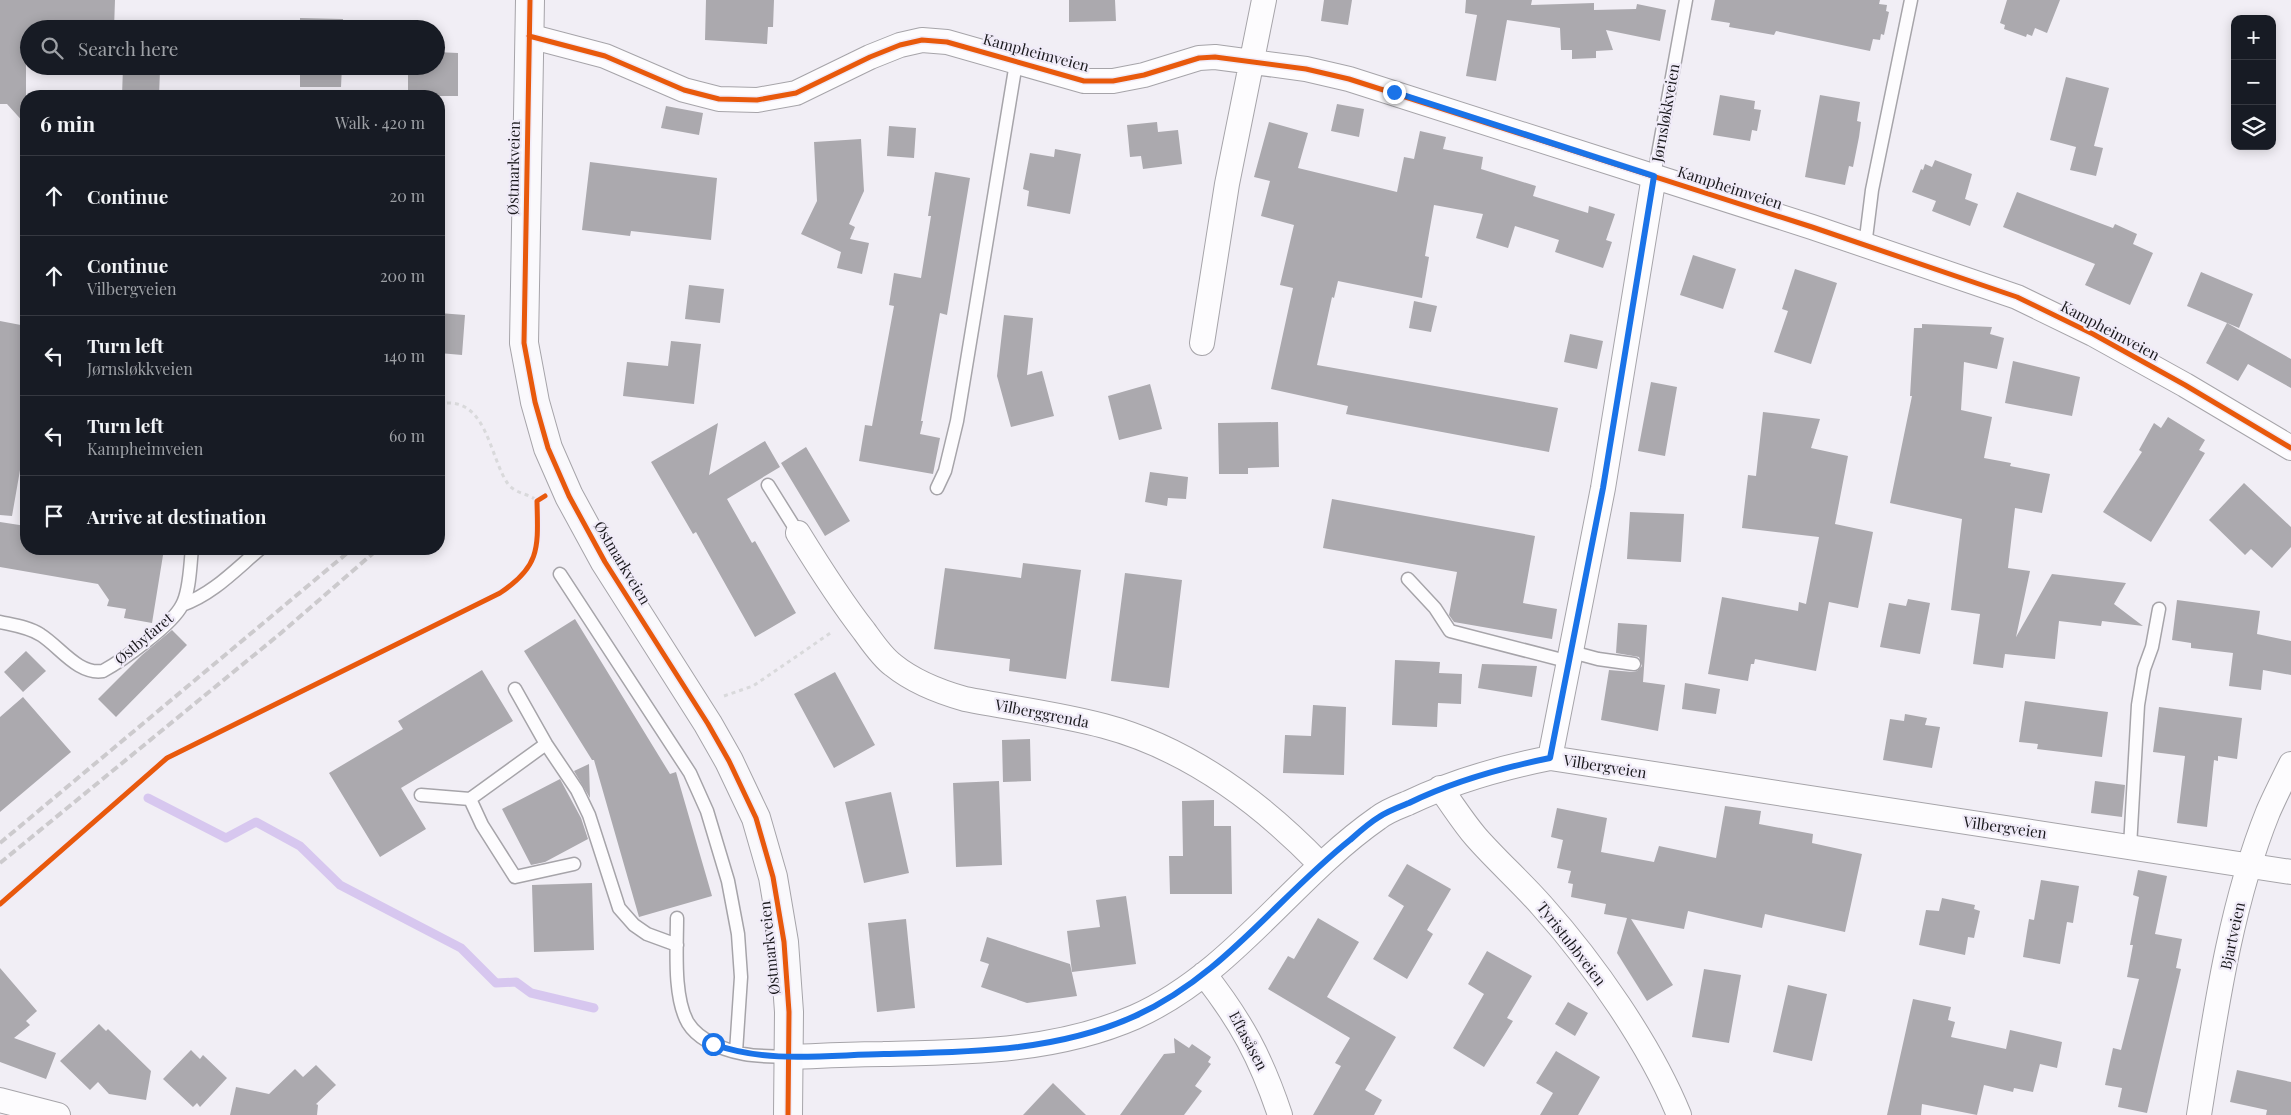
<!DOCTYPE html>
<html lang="en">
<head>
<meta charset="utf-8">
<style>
  :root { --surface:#171b24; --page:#242831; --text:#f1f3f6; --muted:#9ea1a6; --line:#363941 }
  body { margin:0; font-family:"Playfair Display",serif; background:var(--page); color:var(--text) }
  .controls { position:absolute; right:15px; top:15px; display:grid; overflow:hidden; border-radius:10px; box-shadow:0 2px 12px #0003 }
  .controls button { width:45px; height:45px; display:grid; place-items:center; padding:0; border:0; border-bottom:1px solid var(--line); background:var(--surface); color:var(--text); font:25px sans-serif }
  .stop { position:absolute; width:15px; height:15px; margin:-11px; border:4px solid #1a73e8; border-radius:50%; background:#fff }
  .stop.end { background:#1a73e8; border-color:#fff; box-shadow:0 1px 5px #0008 }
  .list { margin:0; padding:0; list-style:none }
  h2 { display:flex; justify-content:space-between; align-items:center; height:65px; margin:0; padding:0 20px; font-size:21px }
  h2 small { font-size:16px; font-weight:400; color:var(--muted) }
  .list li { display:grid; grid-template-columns:32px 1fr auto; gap:15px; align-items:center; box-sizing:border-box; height:80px; padding:0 20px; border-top:1px solid var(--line) }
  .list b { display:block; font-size:19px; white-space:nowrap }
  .list p { margin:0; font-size:16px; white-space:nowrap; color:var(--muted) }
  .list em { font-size:16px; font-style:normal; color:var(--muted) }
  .icon { flex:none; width:28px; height:28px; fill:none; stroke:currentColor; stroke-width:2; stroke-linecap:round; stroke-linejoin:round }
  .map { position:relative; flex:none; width:2291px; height:1115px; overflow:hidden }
  .search { position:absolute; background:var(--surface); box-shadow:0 2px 12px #0003; left:20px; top:20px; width:425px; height:55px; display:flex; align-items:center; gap:12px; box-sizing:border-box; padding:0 18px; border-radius:28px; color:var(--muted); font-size:19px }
  .panel { position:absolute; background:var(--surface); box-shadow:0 2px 12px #0003; left:20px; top:90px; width:425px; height:465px; border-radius:20px }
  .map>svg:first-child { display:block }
</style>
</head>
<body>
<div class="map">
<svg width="2291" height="1115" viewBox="0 0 2291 1115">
  <rect width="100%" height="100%" fill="#f1eef5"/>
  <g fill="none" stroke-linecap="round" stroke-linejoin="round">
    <path stroke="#d7c7ef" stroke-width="9" d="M 148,798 L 226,838 L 256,822 L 300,846 L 340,885 L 461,948 L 496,983 L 516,982 L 531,993 L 594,1008"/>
  </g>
  <path fill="#aba9ae" d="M 0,0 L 115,0 L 114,29 L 29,29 L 29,41 L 26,41 L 26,125 L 7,104 L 0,104 Z
    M 706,0 L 774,0 L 773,27 L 768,27 L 767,44 L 705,40 Z
    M 1069,0 L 1115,0 L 1116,21 L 1069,22 Z
    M 1324,0 L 1352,0 L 1348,25 L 1321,21 Z
    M 1466,0 L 1532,0 L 1531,5 L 1594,3 L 1594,10 L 1636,9 L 1637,4 L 1666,10 L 1660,41 L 1606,30 L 1613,50 L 1596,51 L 1596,58 L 1572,59 L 1572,50 L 1561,50 L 1560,28 L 1507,20 L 1496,81 L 1466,76 L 1477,15 L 1465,13 Z
    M 1715,0 L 1880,0 L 1879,4 L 1887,5 L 1886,11 L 1889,12 L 1884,35 L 1881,34 L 1880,40 L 1873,39 L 1870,51 L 1776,31 L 1774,35 L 1729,27 L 1730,23 L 1711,20 Z
    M 2007,0 L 2060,0 L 2047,33 L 2035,28 L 2032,36 L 2027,34 L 2026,37 L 2004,29 L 2005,25 L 2000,23 Z
    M 300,18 L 343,19 L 343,29 L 300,29 Z
    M 436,52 L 458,53 L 458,96 L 408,96 L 408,66 L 436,66 Z
    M 300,66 L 342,66 L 341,87 L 300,87 Z
    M 123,67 L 160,70 L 159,96 L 122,96 Z
    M 2066,77 L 2109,88 L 2094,146 L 2103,148 L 2096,176 L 2070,170 L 2076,147 L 2050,140 Z
    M 1720,95 L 1755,101 L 1754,109 L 1761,110 L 1757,131 L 1752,130 L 1750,141 L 1713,135 Z
    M 1820,95 L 1860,102 L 1857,121 L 1861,122 L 1859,137 L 1853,167 L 1849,166 L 1845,185 L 1805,177 Z
    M 1337,104 L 1364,109 L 1359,137 L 1331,131 Z
    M 666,106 L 703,113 L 699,135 L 661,128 Z
    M 1157,122 L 1158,132 L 1178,130 L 1182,164 L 1143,169 L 1141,156 L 1130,157 L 1127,125 Z
    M 1269,122 L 1308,133 L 1298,168 L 1397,192 L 1404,157 L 1414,159 L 1420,131 L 1446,137 L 1443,149 L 1483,157 L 1481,169 L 1536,186 L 1533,196 L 1588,213 L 1589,206 L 1615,214 L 1606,240 L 1612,242 L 1603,268 L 1555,252 L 1559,240 L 1515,226 L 1508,248 L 1476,238 L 1483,214 L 1434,205 L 1425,256 L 1429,257 L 1422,298 L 1338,281 L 1334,298 L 1332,297 L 1317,365 L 1558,408 L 1549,452 L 1346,414 L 1348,406 L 1271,389 L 1293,288 L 1280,285 L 1294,225 L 1261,216 L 1270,181 L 1254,177 Z
    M 889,126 L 916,128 L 914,158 L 887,156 Z
    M 861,139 L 864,191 L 849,224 L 855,227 L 850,239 L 869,243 L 862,274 L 837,268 L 841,252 L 801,234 L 817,201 L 814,142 Z
    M 1055,149 L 1081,154 L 1070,214 L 1027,206 L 1029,191 L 1023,189 L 1030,153 L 1054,157 Z
    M 1935,160 L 1972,174 L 1965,199 L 1978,204 L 1970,226 L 1932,211 L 1936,201 L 1912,192 L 1921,169 L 1923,170 L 1925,164 L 1932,167 Z
    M 590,162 L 717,178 L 711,240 L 631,231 L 630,236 L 582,230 Z
    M 935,172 L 970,178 L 947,315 L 940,313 L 921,421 L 923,421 L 920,434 L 940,438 L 933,474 L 859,461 L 865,425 L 872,426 L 894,306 L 889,305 L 894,273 L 921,278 L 931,216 L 928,216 Z
    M 2017,192 L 2113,228 L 2115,224 L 2137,234 L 2133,244 L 2153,253 L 2130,305 L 2085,285 L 2095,264 L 2003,227 Z
    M 1693,255 L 1736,269 L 1723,309 L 1680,295 Z
    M 1795,269 L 1837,283 L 1811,364 L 1774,352 L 1788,311 L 1782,309 Z
    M 2201,272 L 2253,294 L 2239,328 L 2187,306 Z
    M 689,285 L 724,289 L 720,323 L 685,319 Z
    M 1414,301 L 1437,306 L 1431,332 L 1409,328 Z
    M 439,313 L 465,315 L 462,355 L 439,353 Z
    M 1004,315 L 1033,318 L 1027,375 L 1042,371 L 1054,416 L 1011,427 L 997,376 Z
    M 0,321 L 26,326 L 26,436 L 12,516 L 0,515 Z
    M 2227,323 L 2291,359 L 2291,388 L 2248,364 L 2238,381 L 2206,363 Z
    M 1922,324 L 1992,327 L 1990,334 L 2004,338 L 1997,369 L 1964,362 L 1961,410 L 1992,417 L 1984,458 L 2011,463 L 2010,466 L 2050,474 L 2042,513 L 2015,508 L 2008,568 L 2030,571 L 2016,637 L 2052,574 L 2126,583 L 2114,604 L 2143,626 L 2102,621 L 2101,626 L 2059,621 L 2055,659 L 2005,654 L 2003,668 L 1973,664 L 1980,614 L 1951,610 L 1962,519 L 1890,503 L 1912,396 L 1910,396 L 1914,328 L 1922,328 Z
    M 1570,334 L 1603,341 L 1597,369 L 1564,362 Z
    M 671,341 L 701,344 L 694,404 L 623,396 L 627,362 L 668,366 Z
    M 2013,361 L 2080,377 L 2072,416 L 2005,403 Z
    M 1651,382 L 1677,387 L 1665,456 L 1638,451 Z
    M 1150,384 L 1162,429 L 1119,440 L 1108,396 Z
    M 1763,412 L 1820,419 L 1811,448 L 1848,456 L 1835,524 L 1873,532 L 1858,608 L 1829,602 L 1816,671 L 1755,659 L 1754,664 L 1751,664 L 1748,681 L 1708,674 L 1722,597 L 1798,611 L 1799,602 L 1806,604 L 1819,537 L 1742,528 L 1748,475 L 1756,476 Z
    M 2168,417 L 2205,440 L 2199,450 L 2205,453 L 2151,542 L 2103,512 L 2142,452 L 2139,450 L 2154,423 L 2161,428 Z
    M 1278,422 L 1279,467 L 1248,468 L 1248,474 L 1219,474 L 1218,423 Z
    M 718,423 L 709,475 L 765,441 L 780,467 L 727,499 L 752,543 L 755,541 L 796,613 L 755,637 L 696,532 L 693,534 L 651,462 Z
    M 806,447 L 850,521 L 825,536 L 781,463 Z
    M 1150,472 L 1188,477 L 1186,499 L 1168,498 L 1167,506 L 1145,502 Z
    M 2244,483 L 2291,527 L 2291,547 L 2272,568 L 2251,549 L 2245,555 L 2209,520 Z
    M 1332,499 L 1535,536 L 1523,603 L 1557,609 L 1552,639 L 1454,622 L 1449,615 L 1457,572 L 1323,548 Z
    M 1630,512 L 1684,514 L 1681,562 L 1627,559 Z
    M 0,522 L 26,526 L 26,549 L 164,549 L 152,623 L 124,618 L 126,609 L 107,606 L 109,600 L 98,584 L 0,567 Z
    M 1023,563 L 1081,570 L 1066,679 L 1009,671 L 1010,659 L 934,649 L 945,568 L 1021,578 Z
    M 1125,573 L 1182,580 L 1169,688 L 1111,681 Z
    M 1908,599 L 1930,603 L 1920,654 L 1880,647 L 1889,603 L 1906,606 Z
    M 2177,600 L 2260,611 L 2257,634 L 2291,641 L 2291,675 L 2263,670 L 2261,690 L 2229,686 L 2233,653 L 2191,648 L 2191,643 L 2172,640 Z
    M 575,619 L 670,774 L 676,772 L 712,896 L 639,917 L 594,760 L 592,760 L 524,651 Z
    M 1618,623 L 1647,625 L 1643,682 L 1665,685 L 1658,731 L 1601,720 L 1609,670 L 1633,672 L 1637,671 L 1642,666 L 1639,657 L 1616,653 Z
    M 172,630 L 187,645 L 116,717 L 98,699 L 142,655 Z
    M 26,651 L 46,671 L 23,692 L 4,672 Z
    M 1395,660 L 1440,662 L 1439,673 L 1462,674 L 1461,704 L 1438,703 L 1437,727 L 1392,725 Z
    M 1482,664 L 1537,666 L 1532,697 L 1478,688 Z
    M 482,670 L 513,721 L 401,788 L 426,829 L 380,857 L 329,773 L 403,729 L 398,721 Z
    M 835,672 L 875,745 L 834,768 L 794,694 Z
    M 1685,683 L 1720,689 L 1716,714 L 1682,709 Z
    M 23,697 L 71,752 L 0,812 L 0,717 Z
    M 2025,701 L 2108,712 L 2102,757 L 2037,749 L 2038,744 L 2019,742 Z
    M 1313,705 L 1346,707 L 1344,775 L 1283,773 L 1285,735 L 1311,736 Z
    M 2159,707 L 2242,718 L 2237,759 L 2218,756 L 2218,761 L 2214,760 L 2207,827 L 2177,823 L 2185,756 L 2153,752 Z
    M 1905,714 L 1927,718 L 1925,725 L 1940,727 L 1932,768 L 1883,760 L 1890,719 L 1904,721 Z
    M 1030,739 L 1031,781 L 1003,782 L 1002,740 Z
    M 589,764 L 590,798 L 574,771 Z
    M 560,779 L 581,818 L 588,839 L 545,862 L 531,865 L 502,809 Z
    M 999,781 L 1002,865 L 956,867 L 953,783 Z
    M 2095,781 L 2125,785 L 2122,817 L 2091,813 Z
    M 891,792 L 909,873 L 864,883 L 845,802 Z
    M 1214,800 L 1214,826 L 1231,826 L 1232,894 L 1170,894 L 1169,856 L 1183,856 L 1182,801 Z
    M 1725,806 L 1761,811 L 1759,824 L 1813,834 L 1812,843 L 1862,854 L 1845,932 L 1765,914 L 1762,928 L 1688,911 L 1684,929 L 1631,919 L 1673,985 L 1647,1001 L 1617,953 L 1627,918 L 1604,914 L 1606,904 L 1571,897 L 1573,884 L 1568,883 L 1571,871 L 1557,868 L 1563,840 L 1551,837 L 1557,808 L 1607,818 L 1601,852 L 1654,862 L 1659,846 L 1716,858 Z
    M 1407,864 L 1451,889 L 1427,930 L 1433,934 L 1407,979 L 1373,959 L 1404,906 L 1388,896 Z
    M 2138,870 L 2167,876 L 2155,934 L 2182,939 L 2176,968 L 2181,969 L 2147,1113 L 2118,1107 L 2122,1088 L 2105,1085 L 2113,1048 L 2121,1050 L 2139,979 L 2127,977 L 2133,945 L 2130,945 L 2139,897 L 2133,895 Z
    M 2041,880 L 2079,886 L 2073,923 L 2067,922 L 2060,964 L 2023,957 L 2029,919 L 2034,920 Z
    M 592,883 L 594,950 L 534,952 L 532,885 Z
    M 1126,896 L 1136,964 L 1072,972 L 1067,931 L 1100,927 L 1096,900 Z
    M 1942,898 L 1975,905 L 1974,909 L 1980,911 L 1974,938 L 1968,937 L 1965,955 L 1919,945 L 1926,910 L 1939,911 Z
    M 1318,918 L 1359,942 L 1327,997 L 1396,1037 L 1365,1090 L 1382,1100 L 1374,1115 L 1313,1115 L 1341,1066 L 1335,1063 L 1350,1038 L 1268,989 L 1288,956 L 1294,959 Z
    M 906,919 L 915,1008 L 877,1012 L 868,923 Z
    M 987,937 L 1070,964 L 1077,996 L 1027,1003 L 981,987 L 989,964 L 980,961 Z
    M 1487,951 L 1532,976 L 1507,1018 L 1513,1021 L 1484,1067 L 1453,1048 L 1484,994 L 1468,984 Z
    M 0,968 L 37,1011 L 26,1021 L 30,1025 L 14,1038 L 56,1053 L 46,1079 L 0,1062 Z
    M 1704,969 L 1741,975 L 1729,1043 L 1692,1037 Z
    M 1788,985 L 1827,994 L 1812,1061 L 1773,1052 Z
    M 1913,999 L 1951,1007 L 1948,1020 L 1955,1022 L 1951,1037 L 2006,1049 L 2010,1030 L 2062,1042 L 2057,1068 L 2040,1064 L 2033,1092 L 2014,1088 L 2013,1092 L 1984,1085 L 1977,1115 L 1922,1104 L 1921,1115 L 1887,1115 Z
    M 1568,1002 L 1588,1013 L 1575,1036 L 1555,1024 Z
    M 99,1024 L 106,1031 L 108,1029 L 151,1071 L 146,1100 L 109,1094 L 98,1082 L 90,1090 L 60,1061 Z
    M 1174,1038 L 1189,1048 L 1192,1044 L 1211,1057 L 1208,1062 L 1211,1064 L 1195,1086 L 1202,1091 L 1184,1115 L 1120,1115 L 1164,1054 L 1175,1053 Z
    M 191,1050 L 200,1059 L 203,1055 L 227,1078 L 200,1107 L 197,1103 L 193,1107 L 163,1079 Z
    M 1556,1051 L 1600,1077 L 1578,1115 L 1540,1115 L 1553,1093 L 1536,1083 Z
    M 316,1065 L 336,1085 L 316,1104 L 318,1105 L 317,1115 L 230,1115 L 236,1087 L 269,1094 L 295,1069 L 303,1077 Z
    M 2237,1070 L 2291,1082 L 2291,1115 L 2266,1115 L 2267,1110 L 2230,1102 Z
    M 1053,1083 L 1086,1115 L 1023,1115 Z"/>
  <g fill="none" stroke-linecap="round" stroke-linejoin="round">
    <g stroke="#a6a4a9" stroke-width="15">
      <path id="lane" d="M 1654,176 L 1686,0
        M 1865,246 L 1872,190 L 1911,0
        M 768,485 L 798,533
        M 937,488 L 945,471 L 957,421 L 1016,63
        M 560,574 L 690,773 L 707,811 L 728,881 L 738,934 L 741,977 L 736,1052
        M 1408,579 L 1435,608 L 1450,631 L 1570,662
        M 182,605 C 213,594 235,570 260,549
        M 0,622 C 13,625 29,627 41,635 C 60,647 78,675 103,671 C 123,660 172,625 182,605 C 190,591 190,565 192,549
        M 1572,652 L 1598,659 L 1634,664
        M 515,689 L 546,744 L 577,790 L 589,815 L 619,908 L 634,925 L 647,934 L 677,945
        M 546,744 L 470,799 L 482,825 L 515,877 L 574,864
        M 421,795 L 470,799
        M 2130,847 L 2138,705 L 2144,669 L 2152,647 L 2159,609
        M 677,918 C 677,948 673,997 688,1023 C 699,1041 725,1050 744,1054 C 759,1057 775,1056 790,1057"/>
    </g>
    <g stroke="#a6a4a9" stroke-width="26">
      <path id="street" d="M 529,36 L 605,56 L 684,90 L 719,99 L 757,100 L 796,93 L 870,57 L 900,45 L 922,40 L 947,42 L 1084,81 L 1113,81 L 1144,75 L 1199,58 L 1215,57 L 1306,69 L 1349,79 L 1812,227 L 2017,297 L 2093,334 L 2185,385 L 2291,448
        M 1202,343 L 1227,184 L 1264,0
        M 798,533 C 819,567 839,599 864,631 C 872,642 882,657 893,665 C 914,682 940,692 965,699 C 1011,708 1059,714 1104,726 C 1187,748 1261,803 1320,864
        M 1550,758 L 1603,488 L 1654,176
        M 1440,788 C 1452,804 1463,822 1476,837 C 1497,861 1521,882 1542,906 C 1593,963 1650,1044 1679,1115
        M 1204,974 C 1241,1021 1261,1058 1280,1115
        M 790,1057 C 821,1056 852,1054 883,1054 C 969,1052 1055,1052 1135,1017 C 1233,973 1292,878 1378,818 C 1387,811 1398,807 1408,803 C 1454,781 1500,768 1550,758 L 2291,872
        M 0,1100 L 58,1115
        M 2199,1115 C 2215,1015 2230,906 2268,812 C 2275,796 2283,780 2291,764"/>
    </g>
    <g stroke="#a6a4a9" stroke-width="30">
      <path id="secondary" d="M 530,0 L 524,343 L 535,402 L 548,448 L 569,496 L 605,562 L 708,724 L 729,761 L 756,818 L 773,877 L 784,942 L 789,1012 L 788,1115"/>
    </g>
    <path stroke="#d9d9db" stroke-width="3" stroke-dasharray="4 4" stroke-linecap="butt" d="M 439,404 C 487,394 489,457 508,484 C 517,495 529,493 537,501
      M 724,696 L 753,686 L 832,632"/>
    <use href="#lane" stroke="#fdfcfe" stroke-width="12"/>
    <use href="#street" stroke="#fdfcfe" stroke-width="24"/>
    <use href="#secondary" stroke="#faf9fc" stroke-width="28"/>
    <path stroke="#cccacd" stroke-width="4" stroke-dasharray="8 4" stroke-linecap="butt" d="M 0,843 L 352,549
      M 0,863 L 281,633 L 378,549"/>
    <g stroke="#f0ebf8" stroke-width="8">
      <path id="cycleway" d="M 530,0 L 524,343 L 535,402 L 548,448 L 569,496 L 605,562 L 708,724 L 729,761 L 756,818 L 773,877 L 784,942 L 789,1012 L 788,1115
        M 529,36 L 605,56 L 684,90 L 719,99 L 757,100 L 796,93 L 870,57 L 900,45 L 922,40 L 947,42 L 1084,81 L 1113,81 L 1144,75 L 1199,58 L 1215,57 L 1306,69 L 1349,79 L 1812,227 L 2017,297 L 2093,334 L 2185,385 L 2291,448
        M 0,904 L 167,758 L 500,593 C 541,566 538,547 537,501 L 545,496"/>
    </g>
    <use href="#cycleway" stroke="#e8590c" stroke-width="5"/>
  </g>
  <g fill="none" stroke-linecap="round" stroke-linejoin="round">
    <path stroke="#1a73e8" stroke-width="6" d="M 713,1044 C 768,1064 826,1055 884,1054 C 969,1052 1056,1052 1135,1016 C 1222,977 1277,898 1350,840 C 1359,832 1369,823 1379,817 C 1388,811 1399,807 1409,803 C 1454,781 1501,768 1550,758 L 1603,488 L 1654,176 L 1394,92"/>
  </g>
  <g text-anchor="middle" stroke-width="4.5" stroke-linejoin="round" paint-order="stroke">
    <g font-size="15" fill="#19181c" stroke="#f0ebf8">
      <text transform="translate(1036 53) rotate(15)" y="5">Kampheimveien</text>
      <text transform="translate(1666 113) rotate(-80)" y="5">Jørnsløkkveien</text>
      <text transform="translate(514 168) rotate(-89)" y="5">Østmarkveien</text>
      <text transform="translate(1730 188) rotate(18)" y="5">Kampheimveien</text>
      <text transform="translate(2110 331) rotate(28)" y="5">Kampheimveien</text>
      <text transform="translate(622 563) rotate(59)" y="5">Østmarkveien</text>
      <text transform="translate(144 639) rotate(-40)" y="5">Østbyfaret</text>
      <text transform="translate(1042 714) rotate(11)" y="5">Vilberggrenda</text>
      <text transform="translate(1605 767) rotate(9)" y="5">Vilbergveien</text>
      <text transform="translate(2005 828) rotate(8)" y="5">Vilbergveien</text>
      <text transform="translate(2233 936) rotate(-78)" y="5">Bjartveien</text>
      <text transform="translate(1571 944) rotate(52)" y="5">Tyristubbveien</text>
      <text transform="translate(770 948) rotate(-96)" y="5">Østmarkveien</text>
      <text transform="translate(1248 1041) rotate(62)" y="5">Eftasåsen</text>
    </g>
  </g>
</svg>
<div class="controls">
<button>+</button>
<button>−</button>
<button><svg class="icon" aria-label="layers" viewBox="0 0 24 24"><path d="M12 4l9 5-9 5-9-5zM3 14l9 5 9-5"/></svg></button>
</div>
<div class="stop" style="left:713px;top:1044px"></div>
<div class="stop end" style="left:1394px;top:92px"></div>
<div class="search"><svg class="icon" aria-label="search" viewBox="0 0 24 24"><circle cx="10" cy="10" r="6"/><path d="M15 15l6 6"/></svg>Search here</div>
<section class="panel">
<h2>6 min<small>Walk · 420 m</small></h2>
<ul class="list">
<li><svg class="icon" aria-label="ahead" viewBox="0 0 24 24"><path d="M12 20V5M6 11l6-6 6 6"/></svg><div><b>Continue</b></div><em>20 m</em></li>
<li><svg class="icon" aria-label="ahead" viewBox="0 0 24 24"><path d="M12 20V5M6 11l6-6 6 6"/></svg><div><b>Continue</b><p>Vilbergveien</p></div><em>200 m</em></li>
<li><svg class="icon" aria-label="left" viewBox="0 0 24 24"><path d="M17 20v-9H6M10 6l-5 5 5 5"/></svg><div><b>Turn left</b><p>Jørnsløkkveien</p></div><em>140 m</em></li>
<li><svg class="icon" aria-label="left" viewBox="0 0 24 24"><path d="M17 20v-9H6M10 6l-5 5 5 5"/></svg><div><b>Turn left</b><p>Kampheimveien</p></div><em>60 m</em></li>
<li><svg class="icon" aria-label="arrive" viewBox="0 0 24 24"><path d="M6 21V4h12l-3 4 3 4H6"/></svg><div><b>Arrive at destination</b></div></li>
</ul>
</section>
</div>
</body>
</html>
